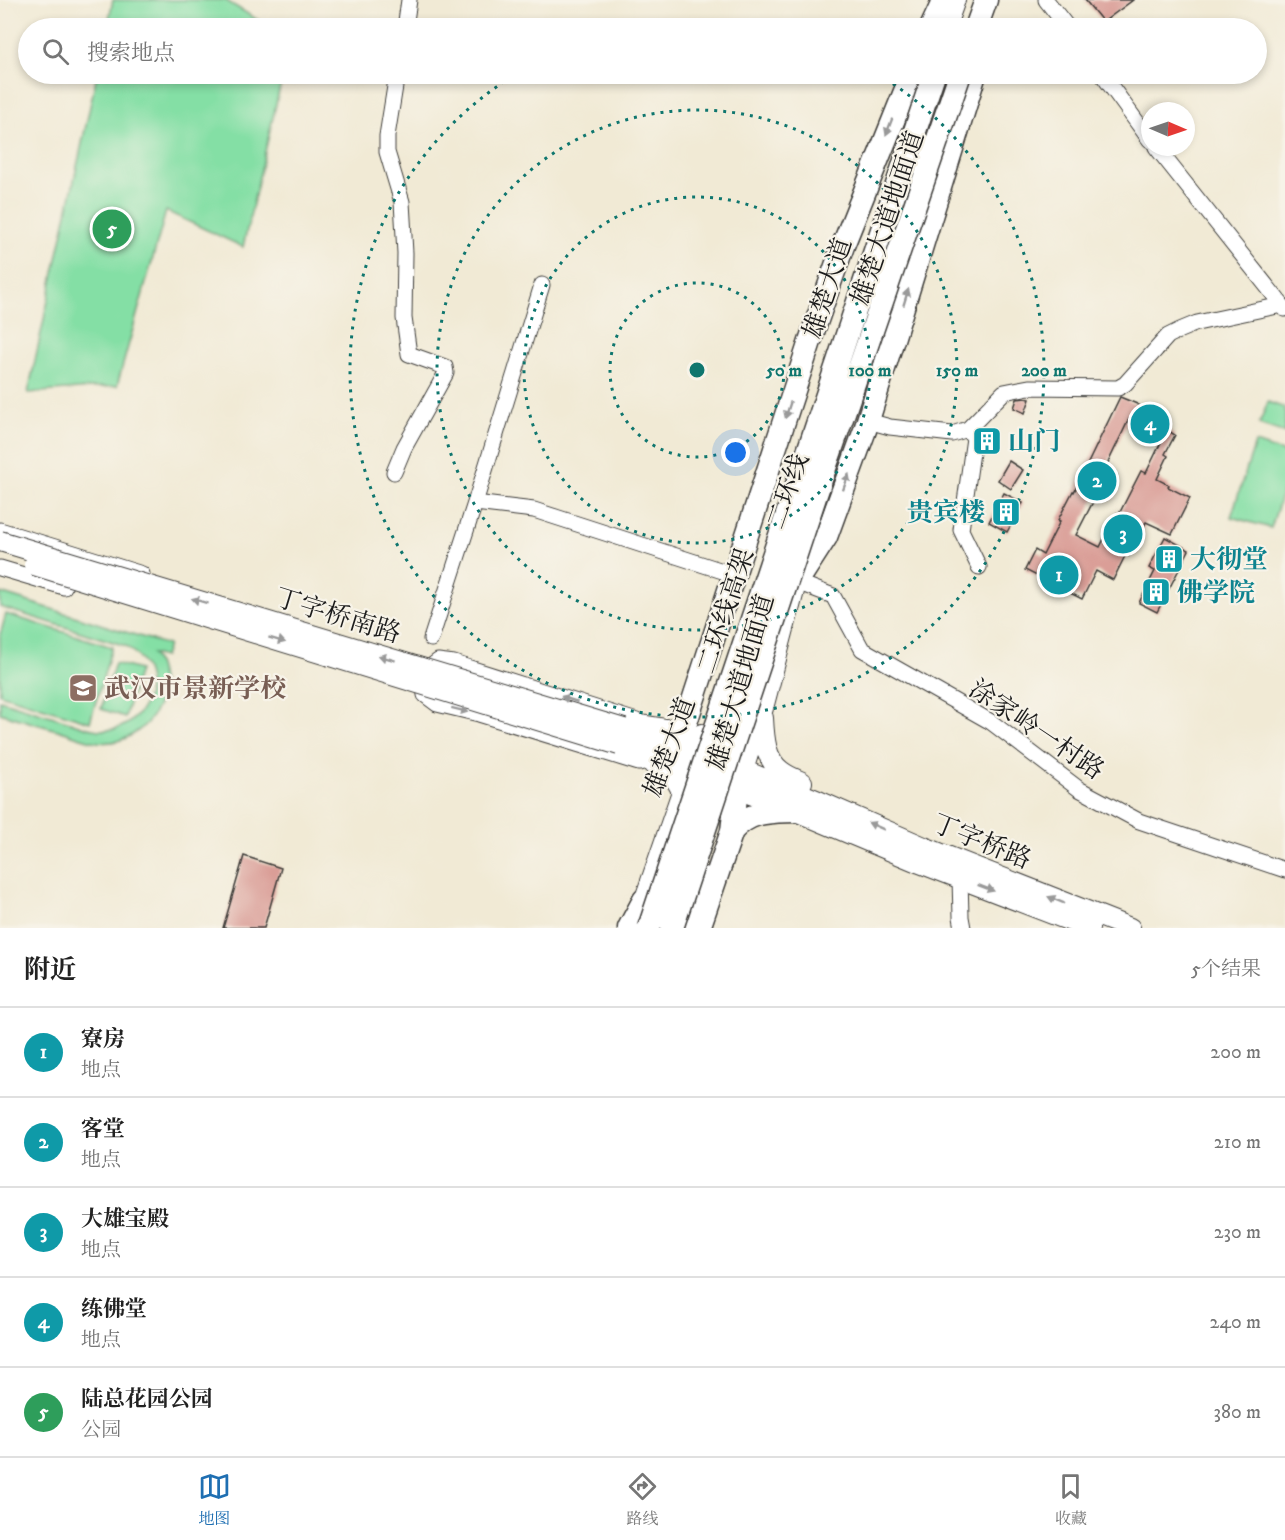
<!DOCTYPE html>
<html lang="zh">
<head>
<meta charset="utf-8">
<style>
  :root { --surface:#fff; --page:#f6f6f6; --text:#222; --muted:#767676; --line:#e0e0e0; --accent:#1f6fb2 }
  body { margin:0; font-family:"IM FELL DW Pica","Noto Serif SC",serif; background:var(--page); color:var(--text) }
  .compass { position:absolute; left:1141px; top:102px; width:54px; height:54px; border-radius:50%; background:var(--surface); box-shadow:0 3px 9px #0003; rotate:92deg }
  .you { position:absolute; left:736px; top:453px; width:21px; height:21px; margin:-15px; border:4px solid #fff; border-radius:50%; background:#1a73e8; box-shadow:0 0 0 9px #1a73e833 }
  .badge { display:grid; place-items:center; width:39px; height:39px; border-radius:50%; background:var(--accent); color:#fff; font-size:20px; font-weight:700 }
  .pin { position:absolute; translate:-50% -50%; border:3px solid #fff; box-shadow:0 2px 6px #0006 }
  .list { margin:0; padding:0; list-style:none }
  h2 { display:flex; justify-content:space-between; align-items:center; height:78px; margin:0; padding:0 24px; font-size:26px }
  h2 small { font-size:20px; font-weight:400; color:var(--muted) }
  .list li { display:grid; grid-template-columns:39px 1fr auto; gap:18px; align-items:center; box-sizing:border-box; height:90px; padding:0 24px; border-top:2px solid var(--line) }
  .list b { display:block; font-size:22px; white-space:nowrap }
  .list p { margin:0; font-size:20px; white-space:nowrap; color:var(--muted) }
  .list em { font-size:20px; font-style:normal; color:var(--muted) }
  .icon { flex:none; width:33px; height:33px; fill:none; stroke:currentColor; stroke-width:2; stroke-linecap:round; stroke-linejoin:round }
  .map { position:relative; flex:none; width:1285px; height:928px; overflow:hidden }
  .search { position:absolute; background:var(--surface); box-shadow:0 3px 9px #0003; left:18px; right:18px; top:18px; height:66px; display:flex; align-items:center; gap:15px; box-sizing:border-box; padding:0 21px; border-radius:33px; color:var(--muted); font-size:22px }
  .sheet { height:528px; background:var(--surface) }
  nav { display:flex; justify-content:space-around; align-items:center; box-sizing:border-box; height:84px; border-top:2px solid var(--line); background:var(--surface); font-size:16px; color:var(--muted) }
  nav a { display:grid; justify-items:center; gap:3px }
  nav .on { color:var(--accent) }
  .map>svg:first-child { display:block }
</style>
</head>
<body>
<div class="map">
<svg width="1285" height="928" viewBox="0 0 1285 928">
  <rect width="100%" height="100%" fill="#f7f3e8"/>
  <filter id="ink" filterUnits="userSpaceOnUse"><feTurbulence type="fractalNoise" baseFrequency=".0167" numOctaves="2"/><feDisplacementMap in="SourceGraphic" scale="12" xChannelSelector="R" yChannelSelector="G"/><feConvolveMatrix kernelMatrix="1 2 1 2 8 2 1 2 1" color-interpolation-filters="sRGB"/></filter>
  <filter id="wash" filterUnits="userSpaceOnUse"><feTurbulence type="fractalNoise" baseFrequency=".008" numOctaves="4" result="noise"/><feDisplacementMap in="SourceGraphic" scale="24" xChannelSelector="R" yChannelSelector="G"/><feGaussianBlur stdDeviation="1.35" result="paint"/><feColorMatrix in="noise" values="0 0 0 0 0 0 0 0 0 0 0 0 0 0 0 0 0 1.4 0 .05"/><feComposite in="paint" operator="in"/></filter>
  <g filter="url(#wash)">
    <rect width="100%" height="100%" fill="#f1ead5"/>
    <path fill="#84dfa5" stroke="#507e60" stroke-width="1.5" d="M 113,0 L 225,0 L 271,28 L 107,28 Z
      M 97,74 L 283,74 L 243,247 L 166,211 L 117,386 L 28,393 Z
      M 1268,402 L 1285,408 L 1285,433 L 1259,424 Z
      M 1255,443 L 1285,453 L 1285,484 L 1271,528 L 1231,517 Z
      M 0,593 L 168,645 L 164,657 L 152,654 C 162,670 164,689 157,707 C 147,730 123,745 98,742 C 84,740 71,734 58,730 C 38,725 19,719 0,713 L 0,700 C 22,707 44,714 67,721 C 79,725 93,731 107,730 C 129,729 147,710 149,688 C 150,670 140,656 126,646 L 0,607 Z
      M 6,614 L 112,647 L 90,722 L 0,694 L 0,635 Z
      M 115,663 L 139,670 L 125,717 L 101,709 Z"/>
    <g id="blocks">
      <path fill="#da9e97" d="M 1085,0 L 1133,0 L 1103,22 Z
        M 1120,397 L 1137,404 L 1154,415 L 1153,417 L 1162,423 L 1156,433 L 1129,419 L 1105,469 L 1117,475 L 1105,500 L 1096,496 L 1076,535 L 1100,547 L 1117,513 L 1119,514 L 1141,471 L 1146,473 L 1167,430 L 1175,435 L 1165,454 L 1168,456 L 1157,479 L 1169,485 L 1168,487 L 1190,498 L 1172,534 L 1146,522 L 1129,556 L 1126,554 L 1113,580 L 1096,571 L 1082,599 L 1025,570 L 1035,550 L 1043,555 L 1060,521 L 1058,520 L 1073,491 L 1074,492 Z
        M 1026,398 L 1030,399 L 1025,413 L 1014,408 L 1017,399 Z
        M 983,430 L 994,432 L 990,451 L 982,450 Z
        M 1009,461 L 1023,470 L 1011,489 L 998,480 Z
        M 1004,493 L 1023,503 L 1007,532 L 989,522 Z
        M 1165,537 L 1189,550 L 1157,612 L 1139,603 L 1155,571 L 1149,568 Z
        M 244,856 L 281,868 L 264,928 L 223,928 Z"/>
    </g>
  </g>
  <g filter="url(#ink)">
    <use href="#blocks" fill-opacity="0" stroke="#3c3b38" stroke-width="1.5"/>
    <g fill="none" stroke-linecap="round" stroke-linejoin="round">
      <g stroke="#3c3b38" stroke-width="17">
        <path id="minor" d="M 1046,0 L 1068,28
          M 405,28 L 409,0
          M 1102,74 L 1150,140
          M 1156,147 L 1285,309
          M 868,421 L 890,427 L 952,434 L 968,429 L 1004,392 L 1029,387 L 1118,388 L 1125,384 L 1168,336 L 1180,330 L 1197,323 L 1282,305
          M 968,429 L 974,438 L 961,530 L 979,567
          M 394,472 L 404,448 L 446,373 L 445,367 L 409,354 L 404,318 L 405,253 L 402,202 L 387,152 L 387,136 L 397,74
          M 475,503 L 534,510 L 735,575
          M 0,530 L 142,574
          M 0,568 L 64,587 L 71,565
          M 797,582 L 833,596 L 862,649 L 991,722 L 1079,789 L 1139,821 L 1285,870
          M 431,639 L 475,503 L 542,285
          M 656,758 L 639,763 L 479,714 L 437,704 L 425,695 C 423,679 423,671 438,661 L 454,663 L 643,723 L 668,727 L 686,722
          M 651,766 C 669,772 673,778 681,795
          M 960,878 L 961,917 L 963,928"/>
      </g>
      <g stroke="#3c3b38" stroke-width="22">
        <path id="major" d="M 945,28 L 955,0
          M 763,718 C 764,737 765,759 781,771 C 787,776 795,779 802,782
          M 624,729 L 691,751
          M 619,745 L 796,811 L 920,863 L 1089,928
          M 733,766 L 816,800 L 924,847 L 1130,928
          M 732,804 L 763,708 L 794,591
          M 640,913 L 702,734
          M 686,928 L 705,877"/>
      </g>
      <g stroke="#3c3b38" stroke-width="25">
        <path id="highway" d="M 931,28 L 944,0
          M 976,28 L 986,0
          M 797,582 L 826,537 L 865,430 L 975,74
          M 678,747 L 815,326 L 844,243 L 912,74
          M 732,831 C 751,810 769,812 796,811
          M 629,928 L 644,900
          M 699,928 L 732,831 L 737,789"/>
      </g>
      <use href="#minor" stroke="#fff" stroke-width="15"/>
      <use href="#major" stroke="#fff" stroke-width="20"/>
      <use href="#highway" stroke="#fff" stroke-width="22"/>
      <g stroke="#3c3b38" stroke-width="22" stroke-linecap="butt">
        <path id="major-bridge" d="M 0,541 L 624,729
          M 34,565 L 619,745"/>
      </g>
      <g stroke="#3c3b38" stroke-width="25" stroke-linecap="butt">
        <path id="highway-bridge" d="M 649,928 L 934,74
          M 672,928 L 815,497 L 960,74"/>
      </g>
      <use href="#major-bridge" stroke="#fff" stroke-width="20"/>
      <use href="#highway-bridge" stroke="#fff" stroke-width="22"/>
    </g>
    <defs><path id="oneway-solid" d="M-6-.8H1V-3.2L6.5 0L1 3.2V.8H-6Z" transform="scale(1.5)"/></defs>
    <g fill="#999">
      <use href="#oneway-solid" transform="translate(889 127) rotate(111)"/>
      <use href="#oneway-solid" transform="translate(906 297) rotate(-73)"/>
      <use href="#oneway-solid" transform="translate(788 410) rotate(108)"/>
      <use href="#oneway-solid" transform="translate(846 482) rotate(-70)"/>
      <use href="#oneway-solid" transform="translate(200 601) rotate(-163)"/>
      <use href="#oneway-solid" transform="translate(277 640) rotate(17)"/>
      <use href="#oneway-solid" transform="translate(387 658) rotate(-163)"/>
      <use href="#oneway-solid" transform="translate(569 699) rotate(-162)"/>
      <use href="#oneway-solid" transform="translate(460 710) rotate(14)"/>
      <use href="#oneway-solid" transform="translate(876 826) rotate(-156)"/>
      <use href="#oneway-solid" transform="translate(986 888) rotate(21)"/>
      <use href="#oneway-solid" transform="translate(1056 900) rotate(-158)"/>
    </g>
  </g>
  <g fill="none" stroke="#0f766e" stroke-width="3" stroke-dasharray="3 6">
    <circle cx="697" cy="370" r="87"/>
    <circle cx="697" cy="370" r="173"/>
    <circle cx="697" cy="370" r="260"/>
    <path d="M637 28A347 347 0 0 1 757 28M878 74A347 347 0 1 1 516 74"/>
  </g>
  <defs>
    <g id="building-square" transform="scale(1.5)"><rect x="-9" y="-9" width="18" height="18" rx="4" fill="#0f9aa8" stroke="#f7f3e8"/><path d="M-4-6H4V6H1V3H-1V6H-4ZM-2.5-4.3h1.7v1.8h-1.7ZM.8-4.3h1.7v1.8H.8ZM-2.5-1h1.7V.8h-1.7ZM.8-1h1.7V.8H.8Z" fill="#fff"/></g>
    <g id="school-square" transform="scale(1.5)"><rect x="-9" y="-9" width="18" height="18" rx="4" fill="#8d6e63" stroke="#f7f3e8"/><path d="M0-5L7-2L0 1L-7-2ZM-4 1L0 2.5L4 1V4Q0 6-4 4Z" fill="#fff"/></g>
  </defs>
  <g fill-rule="evenodd">
    <use href="#building-square" x="987" y="441"/>
    <use href="#building-square" x="1006" y="512"/>
    <use href="#building-square" x="1169" y="559"/>
    <use href="#building-square" x="1156" y="592"/>
    <use href="#school-square" x="83" y="688"/>
  </g>
  <g text-anchor="middle" stroke-width="4.5" stroke-linejoin="round" paint-order="stroke">
    <g font-size="26" fill="#1c1c1c" stroke="#f7f3e8">
      <text transform="translate(887 218) rotate(-72)" y="9">雄楚大道地面道</text>
      <text transform="translate(827 288) rotate(-72)" y="9">雄楚大道</text>
      <text transform="translate(787 491) rotate(-71)" y="9">二环线</text>
      <text transform="translate(725 611) rotate(-72)" y="9">二环线高架</text>
      <text transform="translate(338 615) rotate(17)" y="9">丁字桥南路</text>
      <text transform="translate(740 682) rotate(-74)" y="9">雄楚大道地面道</text>
      <text transform="translate(1037 729) rotate(34)" y="9">涂家岭一村路</text>
      <text transform="translate(669 747) rotate(-70)" y="9">雄楚大道</text>
      <text transform="translate(982 841) rotate(22)" y="9">丁字桥路</text>
    </g>
    <g font-size="26" font-weight="bold" fill="#0d838f" stroke="#f7f3e8" text-anchor="start">
      <text x="1008" y="450">山门</text>
      <text x="985" y="521" text-anchor="end">贵宾楼</text>
      <text x="1190" y="568">大彻堂</text>
      <text x="1177" y="601">佛学院</text>
    </g>
    <g font-size="26" font-weight="bold" fill="#785e54" stroke="#f7f3e8" text-anchor="start">
      <text x="104" y="697">武汉市景新学校</text>
    </g>
  </g>
  <circle cx="697" cy="370" r="9" fill="#0f766e" stroke="#f7f3e8" stroke-width="3"/>
  <g font-size="18" text-anchor="middle" font-weight="bold" fill="#0f766e" stroke="#f7f3e8" stroke-width="4.5" stroke-linejoin="round" paint-order="stroke">
    <text x="784" y="376">50 m</text>
    <text x="870" y="376">100 m</text>
    <text x="957" y="376">150 m</text>
    <text x="1044" y="376">200 m</text>
  </g>
</svg>
<svg class="compass" viewBox="-18 -18 36 36"><path d="M0-13l5 13h-10z" fill="#e53935"/><path d="M0 13l5-13h-10z" fill="#767676"/></svg>
<div class="you"></div>
<div class="pin badge" style="left:1059px;top:575px;background:#0f9aa8">1</div>
<div class="pin badge" style="left:1097px;top:481px;background:#0f9aa8">2</div>
<div class="pin badge" style="left:1123px;top:534px;background:#0f9aa8">3</div>
<div class="pin badge" style="left:1150px;top:424px;background:#0f9aa8">4</div>
<div class="pin badge" style="left:112px;top:229px;background:#2e9e5b">5</div>
<div class="search"><svg class="icon" aria-label="search" viewBox="0 0 24 24"><circle cx="10" cy="10" r="6"/><path d="M15 15l6 6"/></svg>搜索地点</div>
</div>
<section class="sheet">
<h2>附近<small>5个结果</small></h2>
<ul class="list">
<li><span class="badge" style="background:#0f9aa8">1</span><div><b>寮房</b><p>地点</p></div><em>200 m</em></li>
<li><span class="badge" style="background:#0f9aa8">2</span><div><b>客堂</b><p>地点</p></div><em>210 m</em></li>
<li><span class="badge" style="background:#0f9aa8">3</span><div><b>大雄宝殿</b><p>地点</p></div><em>230 m</em></li>
<li><span class="badge" style="background:#0f9aa8">4</span><div><b>练佛堂</b><p>地点</p></div><em>240 m</em></li>
<li><span class="badge" style="background:#2e9e5b">5</span><div><b>陆总花园公园</b><p>公园</p></div><em>380 m</em></li>
</ul>
</section>
<nav>
<a class="on"><svg class="icon" aria-label="map" viewBox="0 0 24 24"><path d="M3 6l6-2 6 2 6-2v14l-6 2-6-2-6 2zM9 4v14M15 6v14"/></svg>地图</a>
<a><svg class="icon" aria-label="directions" viewBox="0 0 24 24"><path d="M12 3l9 9-9 9-9-9zM9 14v-3h6M13 9l2 2-2 2"/></svg>路线</a>
<a><svg class="icon" aria-label="saved" viewBox="0 0 24 24"><path d="M7 4h10v16l-5-4-5 4z"/></svg>收藏</a>
</nav>
</body>
</html>
